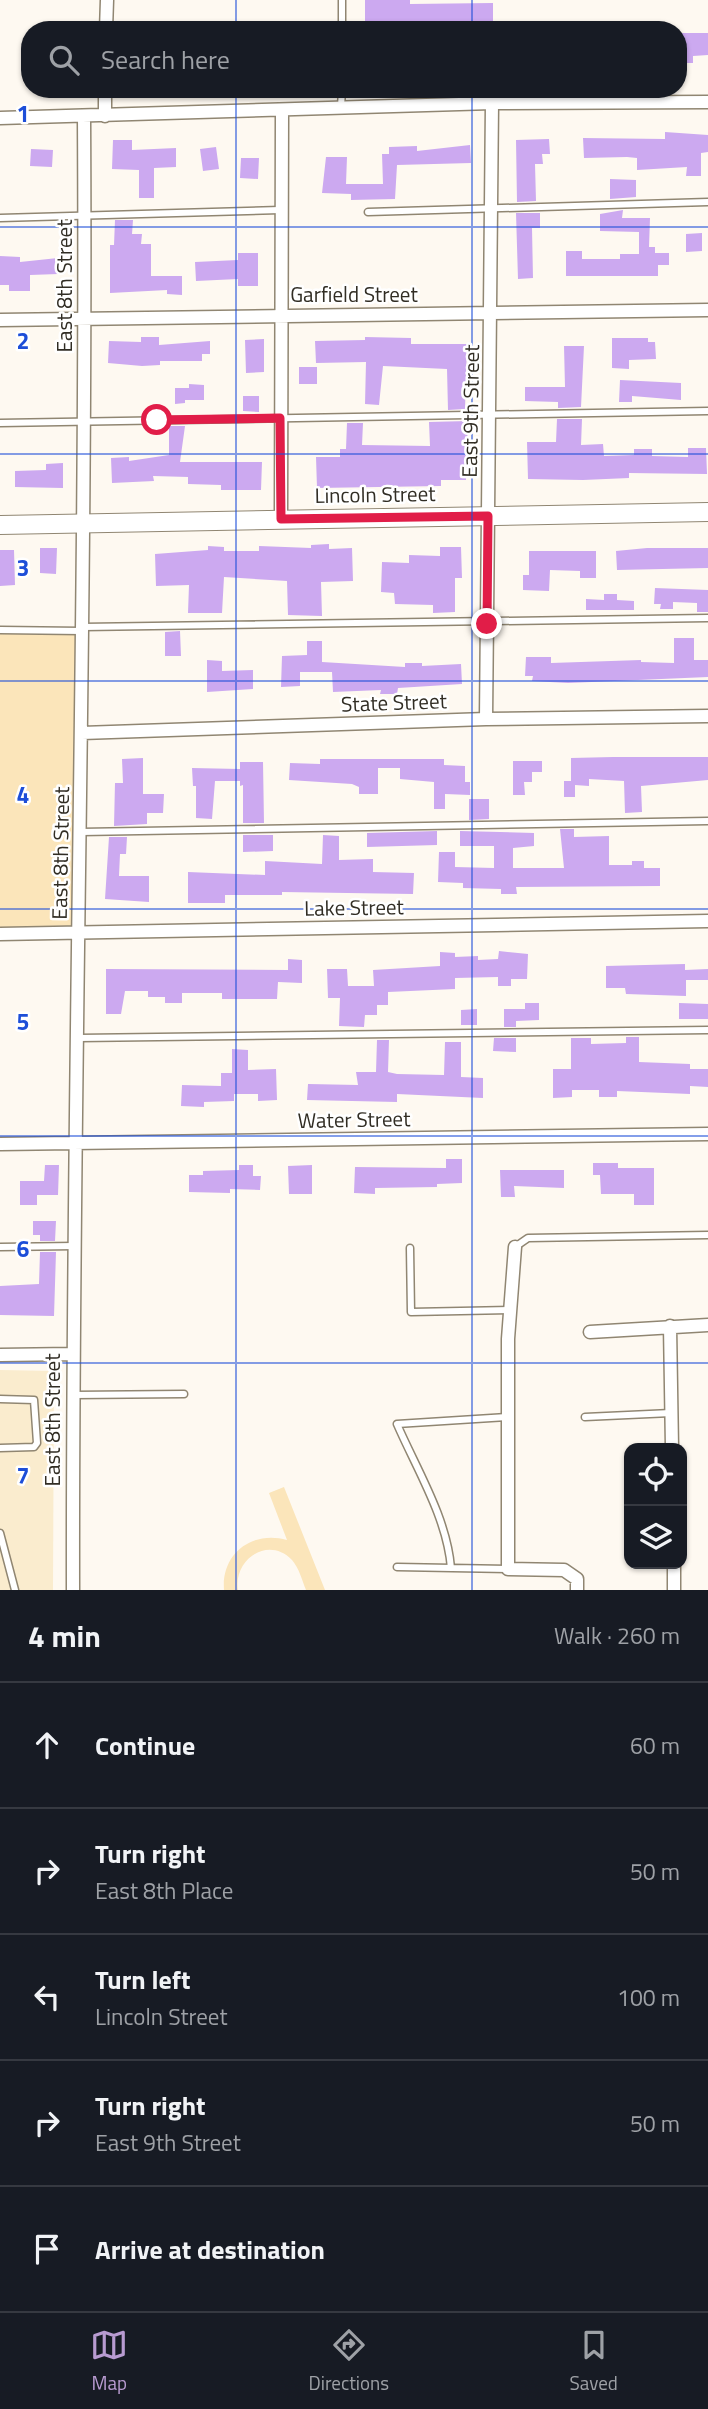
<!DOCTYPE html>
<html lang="en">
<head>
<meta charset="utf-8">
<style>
  :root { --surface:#171b24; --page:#20242c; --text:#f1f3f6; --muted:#9ea1a6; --line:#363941; --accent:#b89bd1 }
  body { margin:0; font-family:"Titillium Web",sans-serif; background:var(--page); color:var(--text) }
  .controls { position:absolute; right:21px; bottom:21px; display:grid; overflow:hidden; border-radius:14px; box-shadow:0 2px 5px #0004 }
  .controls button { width:63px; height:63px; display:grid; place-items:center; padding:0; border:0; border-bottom:2px solid var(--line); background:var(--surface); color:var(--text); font:35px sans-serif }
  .stop { position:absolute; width:21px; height:21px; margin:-16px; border:5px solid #e11d48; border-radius:50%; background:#fff }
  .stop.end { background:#e11d48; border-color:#fff; box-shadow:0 2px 7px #0008 }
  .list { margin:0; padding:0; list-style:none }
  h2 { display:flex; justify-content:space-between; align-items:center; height:91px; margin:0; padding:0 28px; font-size:30px }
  h2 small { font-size:23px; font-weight:400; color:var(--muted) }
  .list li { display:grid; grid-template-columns:46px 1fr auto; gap:21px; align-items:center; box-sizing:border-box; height:126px; padding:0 28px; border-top:2px solid var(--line) }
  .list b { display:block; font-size:26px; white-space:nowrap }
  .list p { margin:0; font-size:23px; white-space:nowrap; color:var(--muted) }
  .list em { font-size:23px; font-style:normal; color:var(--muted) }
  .icon { flex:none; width:38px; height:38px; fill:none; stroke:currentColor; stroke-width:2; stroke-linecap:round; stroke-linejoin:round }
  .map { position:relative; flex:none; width:708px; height:1590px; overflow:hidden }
  .search { position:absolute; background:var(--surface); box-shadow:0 2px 5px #0004; left:21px; right:21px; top:21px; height:77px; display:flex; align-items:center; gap:18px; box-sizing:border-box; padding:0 24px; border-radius:28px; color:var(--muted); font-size:26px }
  .sheet { height:721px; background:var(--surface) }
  nav { display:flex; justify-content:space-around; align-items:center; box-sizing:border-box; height:98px; border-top:2px solid var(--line); background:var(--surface); font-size:19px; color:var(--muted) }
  nav a { display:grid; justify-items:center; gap:4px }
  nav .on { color:var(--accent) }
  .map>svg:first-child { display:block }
</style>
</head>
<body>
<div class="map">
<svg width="708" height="1590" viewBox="0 0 708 1590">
  <rect width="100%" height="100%" fill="#fef9f1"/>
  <path fill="#faecce" d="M 0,1370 L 54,1371 L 53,1590 L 0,1590 Z"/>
  <path fill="#fbe5ba" d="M 79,633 L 77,928 L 0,930 L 0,634 Z
    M 284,1487 L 325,1590 L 306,1590 C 302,1580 299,1568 292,1560 C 268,1535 233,1560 238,1590 L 224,1590 C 221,1553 253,1530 287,1540 L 269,1493 Z"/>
  <path fill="#cca9f0" d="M 365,0 L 410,0 L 410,4 L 493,3 L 493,30 L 365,30 Z
    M 678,33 L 708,33 L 708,55 L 693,56 L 693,63 L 678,63 Z
    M 665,132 L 708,135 L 708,152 L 701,153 L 701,176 L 686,176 L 687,167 L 637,170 L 637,158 L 627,157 L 584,158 L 583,138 L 665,139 Z
    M 549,139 L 550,154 L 542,154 L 543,164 L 535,164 L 536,201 L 517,202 L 516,140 Z
    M 113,140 L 132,140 L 132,150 L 176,148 L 176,167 L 154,168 L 154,198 L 139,198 L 139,170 L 112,169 Z
    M 470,145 L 471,163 L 397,165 L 395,199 L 351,200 L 351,194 L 322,193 L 326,157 L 347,157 L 346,184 L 383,184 L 382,154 L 389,154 L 389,147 L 417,146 L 417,151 Z
    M 216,147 L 219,169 L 203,171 L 200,149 Z
    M 31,149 L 53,150 L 52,167 L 30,166 Z
    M 241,158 L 259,158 L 258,179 L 240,178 Z
    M 610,179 L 636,180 L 636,197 L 610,199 Z
    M 623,210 L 622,218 L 650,218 L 649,247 L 655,247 L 655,253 L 669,253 L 669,265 L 658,265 L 658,276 L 566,276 L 566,251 L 582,251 L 582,259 L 620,259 L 620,254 L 639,254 L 639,232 L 600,231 L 600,214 Z
    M 516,213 L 540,213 L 540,228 L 532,228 L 533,278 L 518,279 Z
    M 115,220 L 133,220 L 132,234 L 142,234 L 141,244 L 151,244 L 151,276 L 182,276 L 182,295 L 167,294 L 167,290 L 110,293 L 110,245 L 114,245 Z
    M 702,233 L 702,251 L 686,252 L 686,234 Z
    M 238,253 L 258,253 L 258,286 L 238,286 L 238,279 L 196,281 L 195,262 L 238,260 Z
    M 0,256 L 20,257 L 20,262 L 58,258 L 58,274 L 30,275 L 30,291 L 9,291 L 9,285 L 0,285 Z
    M 141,337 L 159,337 L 159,345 L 210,341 L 210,354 L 202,354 L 202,361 L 160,361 L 160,365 L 142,366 L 108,363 L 109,341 L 141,342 Z
    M 365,337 L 411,338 L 411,344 L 467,344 L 465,409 L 448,410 L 447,369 L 383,366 L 379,405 L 365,404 L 366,362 L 316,363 L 315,341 L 365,340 Z
    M 612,338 L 648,338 L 648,342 L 655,342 L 656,359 L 629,360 L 629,369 L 612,368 Z
    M 264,339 L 264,372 L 246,373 L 245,340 Z
    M 564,346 L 584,346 L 581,407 L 558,408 L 558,402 L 525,401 L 525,387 L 565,387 Z
    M 299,367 L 317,367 L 317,384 L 299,384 Z
    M 620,380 L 681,383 L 681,400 L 632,396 L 632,402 L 619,402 Z
    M 189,384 L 204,385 L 204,400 L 185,400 L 185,403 L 175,404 L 175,388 L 189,388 Z
    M 243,396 L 259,396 L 259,412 L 243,411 Z
    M 557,419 L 582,419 L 581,445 L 603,444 L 604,456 L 634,455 L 634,449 L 652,449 L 652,456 L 688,457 L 688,448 L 706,448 L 707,474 L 629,473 L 629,478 L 583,480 L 528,479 L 527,442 L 556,442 Z
    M 468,421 L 466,480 L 441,480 L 441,486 L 317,488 L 316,457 L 340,457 L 340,449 L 346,449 L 347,423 L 363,423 L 362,445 L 430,446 L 429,422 Z
    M 169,426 L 185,426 L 180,462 L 262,462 L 261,490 L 221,490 L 221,485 L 188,484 L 188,477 L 153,476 L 154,481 L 112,483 L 111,458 L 129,457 L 129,461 L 169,455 Z
    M 63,463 L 63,488 L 15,487 L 15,471 L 46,470 L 46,464 Z
    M 329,544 L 329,549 L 352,548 L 353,581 L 321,582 L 322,616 L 288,615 L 287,581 L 224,577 L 222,613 L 188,613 L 189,585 L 156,586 L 155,554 L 208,550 L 208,546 L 224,547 L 224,551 L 259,551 L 259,546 L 311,548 L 311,545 Z
    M 440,547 L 461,547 L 462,578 L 455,578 L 455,612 L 433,613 L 433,605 L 395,604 L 394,593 L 381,592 L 382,562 L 409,563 L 409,555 L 440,556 Z
    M 40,548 L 57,548 L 56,574 L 40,573 Z
    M 647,548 L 708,548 L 708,568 L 617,570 L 616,551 Z
    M 0,550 L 14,550 L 15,585 L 0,586 Z
    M 529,551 L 596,551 L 596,578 L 580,578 L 580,571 L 550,570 L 549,591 L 523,590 L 523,575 L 529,575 Z
    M 655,588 L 708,590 L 708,612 L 697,612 L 697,603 L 673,602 L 673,609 L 660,609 L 661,604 L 654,604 Z
    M 604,594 L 617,594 L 617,600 L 634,601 L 634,610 L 586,610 L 586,599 L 604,600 Z
    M 180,631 L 181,656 L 165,656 L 165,632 Z
    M 674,638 L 694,638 L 694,660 L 708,660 L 708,677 L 568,683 L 532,681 L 533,676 L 525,676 L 526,657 L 551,657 L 551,663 L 641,660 L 641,662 L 674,663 Z
    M 307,641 L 322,641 L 322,662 L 405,667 L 405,663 L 422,663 L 422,666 L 461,664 L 462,684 L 398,688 L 397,694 L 380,694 L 381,690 L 333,692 L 332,672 L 300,672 L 300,686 L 281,687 L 282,656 L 307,655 Z
    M 207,660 L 222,661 L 222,671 L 253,670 L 253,689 L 207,692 Z
    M 613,757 L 708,757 L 708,780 L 641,786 L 642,812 L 625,813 L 624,781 L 589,779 L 589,786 L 575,785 L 575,797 L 564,797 L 564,781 L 571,781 L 571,758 Z
    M 143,758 L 143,794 L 164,794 L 163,813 L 147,813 L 147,824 L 114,826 L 115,783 L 123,783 L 122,759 Z
    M 320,759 L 444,759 L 444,765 L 465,766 L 465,782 L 470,782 L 470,795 L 445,794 L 445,809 L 434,809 L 434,782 L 400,779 L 400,768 L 378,768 L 378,794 L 359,794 L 359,787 L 352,784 L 289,780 L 290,763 L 320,764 Z
    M 513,761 L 542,761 L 542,772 L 532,772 L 532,782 L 524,782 L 525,795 L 513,795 Z
    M 240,762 L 263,762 L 264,823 L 243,823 L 243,785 L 240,786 L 240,781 L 215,781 L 212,819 L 196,818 L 196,786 L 193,786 L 192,768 L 240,769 Z
    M 469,799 L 489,799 L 489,819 L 469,820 Z
    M 560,829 L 574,829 L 574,837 L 609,836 L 609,865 L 632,865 L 632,861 L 644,861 L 644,868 L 660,868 L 660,886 L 516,887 L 517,894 L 501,894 L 501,889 L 463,888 L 463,883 L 438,882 L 439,852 L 455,852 L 455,867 L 494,868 L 494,846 L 460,846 L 460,831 L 534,833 L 534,846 L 513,848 L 513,868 L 564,868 Z
    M 437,831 L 437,845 L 367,847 L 367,833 Z
    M 243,835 L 273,835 L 273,851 L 243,852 Z
    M 323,835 L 339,836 L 339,860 L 373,859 L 373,872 L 414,873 L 413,894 L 282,892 L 282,895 L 225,895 L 225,903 L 188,903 L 188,872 L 265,875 L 265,861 L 322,864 Z
    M 109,837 L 127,837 L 126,854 L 120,854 L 119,876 L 149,876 L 149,902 L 105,899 Z
    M 499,951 L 528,954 L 527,979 L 511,979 L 511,986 L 498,986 L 498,977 L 455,978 L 455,989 L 388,992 L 388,1005 L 377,1005 L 377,1015 L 365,1015 L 364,1027 L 339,1026 L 340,998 L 328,998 L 327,969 L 347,969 L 348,986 L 374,986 L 373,970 L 440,966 L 440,952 L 455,953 L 455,957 L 478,956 L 478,960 L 498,959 Z
    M 288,959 L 302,960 L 302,983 L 278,982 L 277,999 L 222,999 L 222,993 L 182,993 L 182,1003 L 165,1003 L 165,997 L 148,997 L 148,991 L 125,991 L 121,1014 L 106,1014 L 106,969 L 288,970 Z
    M 685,964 L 685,970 L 708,969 L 708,980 L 686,980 L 686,996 L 626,994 L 625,988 L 606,988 L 606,966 Z
    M 525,1003 L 539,1003 L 539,1020 L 516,1021 L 516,1027 L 504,1027 L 504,1009 L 525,1009 Z
    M 679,1003 L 708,1004 L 708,1019 L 679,1019 Z
    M 477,1009 L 477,1025 L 461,1025 L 461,1010 Z
    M 626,1037 L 639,1037 L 639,1062 L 690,1064 L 690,1069 L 708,1069 L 708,1087 L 690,1086 L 690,1094 L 617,1091 L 617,1097 L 599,1097 L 599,1090 L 572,1090 L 572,1097 L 553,1098 L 553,1069 L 571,1069 L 571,1038 L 591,1038 L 591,1044 L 626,1043 Z
    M 494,1038 L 516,1038 L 516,1052 L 493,1051 Z
    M 377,1040 L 389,1040 L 388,1072 L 397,1074 L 444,1075 L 445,1042 L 461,1042 L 461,1077 L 483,1078 L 483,1098 L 397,1094 L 397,1102 L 307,1100 L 308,1084 L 358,1085 L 356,1072 L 376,1072 Z
    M 232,1049 L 248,1050 L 248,1070 L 276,1069 L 277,1100 L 258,1101 L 258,1094 L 234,1094 L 234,1101 L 204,1102 L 204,1107 L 181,1106 L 182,1085 L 221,1086 L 221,1073 L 232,1073 Z
    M 446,1159 L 462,1159 L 462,1183 L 437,1184 L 437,1187 L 375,1188 L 375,1194 L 354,1193 L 355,1167 L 446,1168 Z
    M 593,1163 L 618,1163 L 618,1168 L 654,1168 L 654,1205 L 634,1205 L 634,1194 L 601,1194 L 600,1175 L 593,1175 Z
    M 45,1165 L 59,1165 L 58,1195 L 37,1195 L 37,1205 L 20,1205 L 20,1181 L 44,1181 Z
    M 239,1165 L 253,1165 L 253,1176 L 261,1176 L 260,1190 L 230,1189 L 230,1193 L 189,1192 L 189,1175 L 203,1175 L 203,1171 L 239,1170 Z
    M 312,1165 L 312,1194 L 289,1194 L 288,1166 Z
    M 500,1170 L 564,1170 L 564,1188 L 514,1186 L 515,1197 L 501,1197 Z
    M 33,1221 L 56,1221 L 55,1241 L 40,1241 L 40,1235 L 33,1235 Z
    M 40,1252 L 56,1252 L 54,1316 L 0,1315 L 0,1286 L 39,1284 Z"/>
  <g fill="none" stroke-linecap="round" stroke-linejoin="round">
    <g stroke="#908672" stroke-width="9">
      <path id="lane" d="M 342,30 L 342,0
        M 341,107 L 342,89
        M 368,212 L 708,202
        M 0,218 L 280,210
        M 0,423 L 708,411
        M 83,627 L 708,618
        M 0,630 L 82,631
        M 81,832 L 708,821
        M 79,1038 L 708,1030
        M 0,1247 L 75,1246
        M 515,1247 L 528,1238 L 708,1235
        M 410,1248 L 411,1312 L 511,1310
        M 74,1395 L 184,1394
        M 0,1399 L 34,1400 L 37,1443 L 34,1447 L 0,1448
        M 585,1417 L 671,1413
        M 0,1533 L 15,1590
        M 397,1567 L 508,1569
        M 451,1568 C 447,1518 417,1470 397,1424 L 507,1417"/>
    </g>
    <g stroke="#908672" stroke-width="15">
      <path id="street" d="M 106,30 L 107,0
        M 105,116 L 105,89
        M 0,118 L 492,103 L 708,102
        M 0,320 L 708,310
        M 281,519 L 282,111
        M 486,719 L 492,103
        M 82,733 L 486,719 L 708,716
        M 0,934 L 708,921
        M 0,1144 L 708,1134
        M 515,1247 L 508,1339 L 508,1569 L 564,1570 L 577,1579 L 577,1590
        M 670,1326 L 672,1448
        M 590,1332 L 708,1325
        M 0,1355 L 71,1354
        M 674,1564 L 674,1590
        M 73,1590 C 72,1099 87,608 84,116"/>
    </g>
    <g stroke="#908672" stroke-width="20">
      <path id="secondary" d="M 0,525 L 708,512"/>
    </g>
    <use href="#lane" stroke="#fff" stroke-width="6"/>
    <use href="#street" stroke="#fff" stroke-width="12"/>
    <use href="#secondary" stroke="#fff" stroke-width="18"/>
  </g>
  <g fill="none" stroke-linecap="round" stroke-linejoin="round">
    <path stroke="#e11d48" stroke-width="9" d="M 157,420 L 280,418 L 281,519 L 488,516 L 487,624"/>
  </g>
  <path fill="none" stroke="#1d4ed8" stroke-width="2" stroke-opacity="0.55" d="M 236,0 L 236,30M 472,0 L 472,30M 236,89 L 236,1590M 472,89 L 472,1590M 0,227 L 708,227M 0,454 L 708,454M 0,681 L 708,681M 0,909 L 708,909M 0,1136 L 708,1136M 0,1363 L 708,1363"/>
  <g text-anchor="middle" stroke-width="5" stroke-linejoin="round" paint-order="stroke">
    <g font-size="21" fill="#312d24" stroke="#fff">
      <text transform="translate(65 286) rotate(-90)" y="7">East 8th Street</text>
      <text x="354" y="302">Garfield Street</text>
      <text transform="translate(471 411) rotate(-89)" y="7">East 9th Street</text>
      <text transform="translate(375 495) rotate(-1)" y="7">Lincoln Street</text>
      <text transform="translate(394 703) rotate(-2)" y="7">State Street</text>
      <text transform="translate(61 853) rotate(-89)" y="7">East 8th Street</text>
      <text transform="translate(354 908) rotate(-1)" y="7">Lake Street</text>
      <text transform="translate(354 1120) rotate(-1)" y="7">Water Street</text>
      <text transform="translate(53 1420) rotate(-90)" y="7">East 8th Street</text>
    </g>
  </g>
  <g font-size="23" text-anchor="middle" font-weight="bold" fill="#1d4ed8" stroke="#fff" stroke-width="5" stroke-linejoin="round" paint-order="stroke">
    <text x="23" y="122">1</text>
    <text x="23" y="349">2</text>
    <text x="23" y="576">3</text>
    <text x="23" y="803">4</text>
    <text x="23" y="1030">5</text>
    <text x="23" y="1257">6</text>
    <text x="23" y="1484">7</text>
  </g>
</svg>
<div class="controls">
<button><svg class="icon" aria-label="locate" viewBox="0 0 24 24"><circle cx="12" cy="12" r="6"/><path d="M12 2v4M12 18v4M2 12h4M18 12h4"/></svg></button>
<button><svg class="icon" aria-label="layers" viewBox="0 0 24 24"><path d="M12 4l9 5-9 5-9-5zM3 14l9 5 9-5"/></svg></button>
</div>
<div class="stop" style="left:157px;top:420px"></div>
<div class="stop end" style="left:487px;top:624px"></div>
<div class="search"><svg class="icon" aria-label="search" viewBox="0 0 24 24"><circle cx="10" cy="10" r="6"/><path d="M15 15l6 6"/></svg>Search here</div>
</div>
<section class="sheet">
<h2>4 min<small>Walk · 260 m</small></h2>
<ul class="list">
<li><svg class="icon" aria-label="ahead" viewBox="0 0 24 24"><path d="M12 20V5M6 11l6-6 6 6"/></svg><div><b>Continue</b></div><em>60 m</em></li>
<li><svg class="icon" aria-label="right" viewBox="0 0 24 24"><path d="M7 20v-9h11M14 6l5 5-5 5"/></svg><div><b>Turn right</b><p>East 8th Place</p></div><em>50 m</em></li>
<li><svg class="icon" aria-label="left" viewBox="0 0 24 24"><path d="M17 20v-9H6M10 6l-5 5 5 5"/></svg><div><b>Turn left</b><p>Lincoln Street</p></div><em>100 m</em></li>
<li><svg class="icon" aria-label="right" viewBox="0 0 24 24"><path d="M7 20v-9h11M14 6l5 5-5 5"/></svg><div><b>Turn right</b><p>East 9th Street</p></div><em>50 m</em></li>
<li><svg class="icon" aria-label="arrive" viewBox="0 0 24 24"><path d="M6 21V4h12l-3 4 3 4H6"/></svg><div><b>Arrive at destination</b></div></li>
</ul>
</section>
<nav>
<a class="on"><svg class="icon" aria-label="map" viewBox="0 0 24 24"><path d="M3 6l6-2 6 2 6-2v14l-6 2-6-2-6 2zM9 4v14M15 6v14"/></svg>Map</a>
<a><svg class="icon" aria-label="directions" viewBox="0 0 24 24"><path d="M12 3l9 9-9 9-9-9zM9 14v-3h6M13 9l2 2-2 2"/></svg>Directions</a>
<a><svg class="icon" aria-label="saved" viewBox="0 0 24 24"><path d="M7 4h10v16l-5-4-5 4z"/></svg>Saved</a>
</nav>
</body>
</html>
